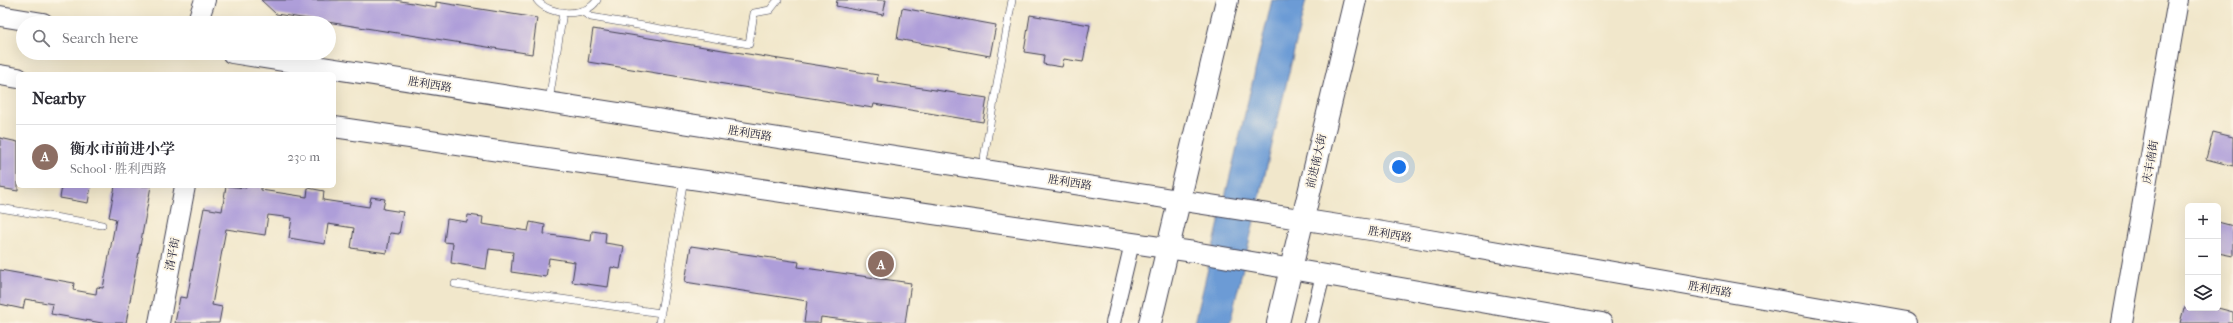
<!DOCTYPE html>
<html lang="en">
<head>
<meta charset="utf-8">
<style>
  :root { --surface:#fff; --page:#f2f2f3; --text:#2b2b33; --muted:#7c7c81; --line:#e1e1e2; --accent:#0b8043 }
  body { margin:0; font-family:"IM FELL French Canon","Noto Serif SC",serif; background:var(--page); color:var(--text) }
  .controls { position:absolute; right:12px; bottom:12px; display:grid; overflow:hidden; border-radius:6px; box-shadow:0 4px 16px #0002 }
  .controls button { width:36px; height:36px; display:grid; place-items:center; padding:0; border:0; border-bottom:1px solid var(--line); background:var(--surface); color:var(--text); font:20px sans-serif }
  .you { position:absolute; left:1399px; top:167px; width:14px; height:14px; margin:-10px; border:3px solid #fff; border-radius:50%; background:#1a73e8; box-shadow:0 0 0 6px #1a73e833 }
  .badge { display:grid; place-items:center; width:26px; height:26px; border-radius:50%; background:var(--accent); color:#fff; font-size:13px; font-weight:700 }
  .pin { position:absolute; translate:-50% -50%; border:2px solid #fff; box-shadow:0 1px 4px #0006 }
  .list { margin:0; padding:0; list-style:none }
  h2 { display:flex; justify-content:space-between; align-items:center; height:52px; margin:0; padding:0 16px; font-size:17px }
  h2 small { font-size:13px; font-weight:400; color:var(--muted) }
  .list li { display:grid; grid-template-columns:26px 1fr auto; gap:12px; align-items:center; box-sizing:border-box; height:64px; padding:0 16px; border-top:1px solid var(--line) }
  .list b { display:block; font-size:15px; white-space:nowrap }
  .list p { margin:0; font-size:13px; white-space:nowrap; color:var(--muted) }
  .list em { font-size:13px; font-style:normal; color:var(--muted) }
  .icon { flex:none; width:22px; height:22px; fill:none; stroke:currentColor; stroke-width:2; stroke-linecap:round; stroke-linejoin:round }
  .map { position:relative; flex:none; width:2233px; height:323px; overflow:hidden }
  .search { position:absolute; background:var(--surface); box-shadow:0 4px 16px #0002; left:16px; top:16px; width:320px; height:44px; display:flex; align-items:center; gap:10px; box-sizing:border-box; padding:0 14px; border-radius:22px; color:var(--muted); font-size:15px }
  .panel { position:absolute; background:var(--surface); box-shadow:0 4px 16px #0002; left:16px; top:72px; width:320px; height:116px; border-radius:6px }
  .map>svg:first-child { display:block }
</style>
</head>
<body>
<div class="map">
<svg width="2233" height="323" viewBox="0 0 2233 323">
  <rect width="100%" height="100%" fill="#fcf5e5"/>
  <filter id="ink" filterUnits="userSpaceOnUse"><feTurbulence type="fractalNoise" baseFrequency=".025" numOctaves="2"/><feDisplacementMap in="SourceGraphic" scale="8" xChannelSelector="R" yChannelSelector="G"/><feConvolveMatrix kernelMatrix="1 2 1 2 8 2 1 2 1" color-interpolation-filters="sRGB"/></filter>
  <filter id="wash" filterUnits="userSpaceOnUse"><feTurbulence type="fractalNoise" baseFrequency=".012" numOctaves="4" result="noise"/><feDisplacementMap in="SourceGraphic" scale="16" xChannelSelector="R" yChannelSelector="G"/><feGaussianBlur stdDeviation="0.9" result="paint"/><feColorMatrix in="noise" values="0 0 0 0 0 0 0 0 0 0 0 0 0 0 0 0 0 1.4 0 .05"/><feComposite in="paint" operator="in"/></filter>
  <g filter="url(#wash)">
    <rect width="100%" height="100%" fill="#f1e7cb"/>
    <path fill="#6c9bd5" stroke="#475e88" d="M 1272,0 L 1306,0 L 1230,323 L 1195,323 Z"/>
    <g id="blocks">
      <path fill="#ae9ed9" d="M 261,0 L 395,0 L 436,7 L 436,2 L 537,18 L 532,54 L 276,14 Z
        M 837,0 L 886,0 L 883,15 L 836,6 Z
        M 902,8 L 996,25 L 990,56 L 897,39 Z
        M 1030,15 L 1090,25 L 1083,62 L 1064,59 L 1062,67 L 1043,64 L 1044,55 L 1024,52 Z
        M 593,29 L 878,75 L 877,81 L 987,98 L 983,122 L 874,104 L 873,108 L 588,62 Z
        M 2213,132 L 2233,137 L 2233,166 L 2206,159 Z
        M 0,138 L 18,142 L 18,191 L 0,188 Z
        M 62,186 L 91,186 L 88,203 L 60,198 Z
        M 115,186 L 151,186 L 126,323 L 102,323 L 51,314 L 53,304 L 25,299 L 23,309 L 0,304 L 0,270 L 74,283 L 73,290 L 96,294 L 97,287 L 103,288 L 116,219 L 109,217 Z
        M 226,186 L 246,188 L 246,186 L 261,186 L 261,190 L 307,197 L 308,188 L 324,191 L 323,200 L 369,207 L 371,197 L 385,199 L 383,209 L 403,212 L 399,234 L 390,233 L 387,253 L 351,248 L 354,228 L 328,224 L 325,244 L 289,238 L 292,218 L 268,215 L 265,235 L 226,229 L 212,305 L 222,307 L 219,323 L 175,323 L 180,297 L 187,298 L 204,208 L 222,211 Z
        M 468,215 L 483,217 L 482,224 L 528,231 L 530,222 L 545,225 L 544,234 L 591,241 L 592,231 L 606,233 L 605,243 L 624,246 L 620,269 L 611,267 L 608,287 L 572,282 L 575,262 L 549,258 L 546,277 L 511,272 L 513,252 L 489,249 L 486,269 L 451,263 L 453,243 L 444,242 L 447,219 L 467,222 Z
        M 2218,222 L 2233,226 L 2233,256 L 2218,253 Z
        M 691,246 L 799,262 L 798,267 L 911,283 L 905,323 L 868,323 L 821,317 L 820,323 L 804,323 L 807,301 L 685,282 Z
        M 2184,308 L 2218,308 L 2233,312 L 2233,323 L 2180,323 Z"/>
    </g>
  </g>
  <g filter="url(#ink)">
    <use href="#blocks" fill-opacity="0" stroke="#414051" stroke-width="1"/>
    <g fill="none" stroke-linecap="round" stroke-linejoin="round">
      <g stroke="#414051" stroke-width="8">
        <path id="lane" d="M 537,0 C 548,16 587,18 597,0
          M 581,11 L 591,17 L 749,44 L 754,13 L 770,10 L 778,0
          M 549,101 L 563,12
          M 982,169 L 1012,0
          M 0,208 L 102,225
          M 455,284 L 661,313
          M 659,323 L 684,179"/>
      </g>
      <g stroke="#414051" stroke-width="16">
        <path id="street" d="M 1113,323 L 1132,243
          M 1311,323 L 1323,275"/>
      </g>
      <g stroke="#414051" stroke-width="22">
        <path id="secondary" d="M 0,16 L 43,23
          M 197,23 L 205,0
          M 232,53 L 1377,231 L 1907,323
          M 0,75 L 18,78
          M 334,127 L 1194,252 L 1602,323
          M 159,323 L 185,186
          M 2122,323 L 2178,0"/>
      </g>
      <g stroke="#414051" stroke-width="24">
        <path id="primary" d="M 1150,323 L 1227,0
          M 1278,323 L 1355,0"/>
      </g>
      <use href="#lane" stroke="#fff" stroke-width="7"/>
      <use href="#street" stroke="#fff" stroke-width="14"/>
      <use href="#secondary" stroke="#fff" stroke-width="20"/>
      <use href="#primary" stroke="#fff" stroke-width="22"/>
    </g>
  </g>
  <g text-anchor="middle" stroke-width="3.5" stroke-linejoin="round" paint-order="stroke">
    <g font-size="11" fill="#22223b" stroke="#fcf5e5">
      <text transform="translate(430 84) rotate(9)" y="4">胜利西路</text>
      <text transform="translate(750 133) rotate(9)" y="4">胜利西路</text>
      <text transform="translate(1316 161) rotate(-77)" y="4">前进南大街</text>
      <text transform="translate(2150 162) rotate(-80)" y="4">庆丰南街</text>
      <text transform="translate(1070 182) rotate(9)" y="4">胜利西路</text>
      <text transform="translate(1390 234) rotate(10)" y="4">胜利西路</text>
      <text transform="translate(172 254) rotate(-79)" y="4">清平街</text>
      <text transform="translate(1710 289) rotate(10)" y="4">胜利西路</text>
    </g>
  </g>
</svg>
<div class="controls">
<button>+</button>
<button>−</button>
<button><svg class="icon" aria-label="layers" viewBox="0 0 24 24"><path d="M12 4l9 5-9 5-9-5zM3 14l9 5 9-5"/></svg></button>
</div>
<div class="you"></div>
<div class="pin badge" style="left:881px;top:264px;background:#8d6e63">A</div>
<div class="search"><svg class="icon" aria-label="search" viewBox="0 0 24 24"><circle cx="10" cy="10" r="6"/><path d="M15 15l6 6"/></svg>Search here</div>
<section class="panel">
<h2>Nearby<small></small></h2>
<ul class="list">
<li><span class="badge" style="background:#8d6e63">A</span><div><b>衡水市前进小学</b><p>School · 胜利西路</p></div><em>230 m</em></li>
</ul>
</section>
</div>
</body>
</html>
